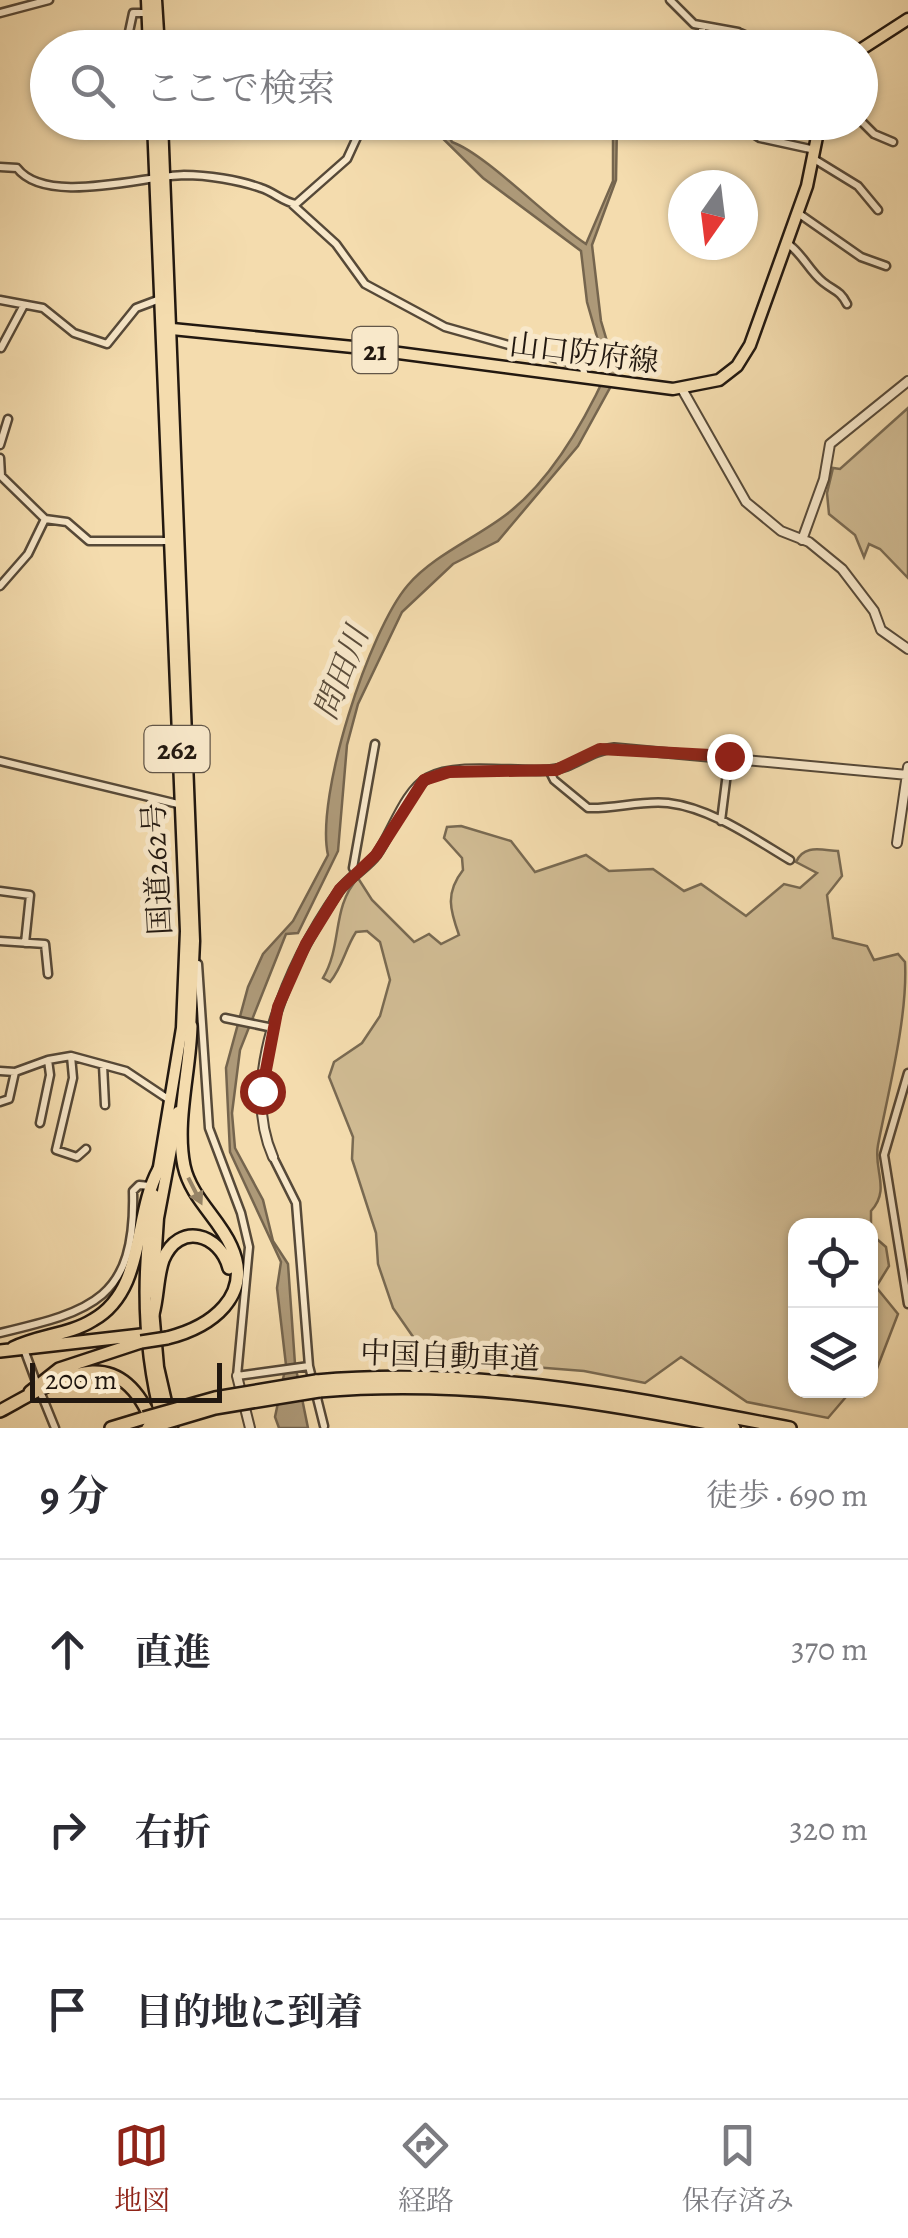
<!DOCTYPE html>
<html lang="ja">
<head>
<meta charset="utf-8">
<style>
  :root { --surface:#fff; --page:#f7f7f7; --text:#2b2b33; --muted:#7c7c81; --line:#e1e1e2; --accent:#8f2418 }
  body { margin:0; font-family:Alegreya,"Noto Serif JP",serif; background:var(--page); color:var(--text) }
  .controls { position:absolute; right:30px; bottom:30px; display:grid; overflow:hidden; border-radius:20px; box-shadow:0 2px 8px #0004 }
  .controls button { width:90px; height:90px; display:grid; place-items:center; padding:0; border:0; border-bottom:2px solid var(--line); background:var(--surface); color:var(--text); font:50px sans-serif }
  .compass { position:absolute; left:668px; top:170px; width:90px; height:90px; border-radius:50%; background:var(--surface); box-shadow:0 2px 8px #0004; rotate:194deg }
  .scale { position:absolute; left:30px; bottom:25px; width:192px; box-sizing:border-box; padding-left:10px; border:5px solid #221810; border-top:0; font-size:28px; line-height:35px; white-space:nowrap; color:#221810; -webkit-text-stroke:8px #f8e8ca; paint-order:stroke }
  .stop { position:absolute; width:30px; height:30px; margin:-22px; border:8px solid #8f2418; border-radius:50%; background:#fff }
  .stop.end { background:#8f2418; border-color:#fff; box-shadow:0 2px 10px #0008 }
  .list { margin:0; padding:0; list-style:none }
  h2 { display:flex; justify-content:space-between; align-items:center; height:130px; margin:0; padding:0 40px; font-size:42px }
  h2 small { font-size:32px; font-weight:400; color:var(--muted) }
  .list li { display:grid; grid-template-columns:65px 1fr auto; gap:30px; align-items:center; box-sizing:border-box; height:180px; padding:0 40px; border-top:2px solid var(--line) }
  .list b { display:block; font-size:38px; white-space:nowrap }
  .list em { font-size:32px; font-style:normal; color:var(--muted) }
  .icon { flex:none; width:55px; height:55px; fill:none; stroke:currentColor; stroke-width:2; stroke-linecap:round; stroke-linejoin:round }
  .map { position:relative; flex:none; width:908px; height:1428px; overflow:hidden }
  .search { position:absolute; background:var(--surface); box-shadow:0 2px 8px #0004; left:30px; right:30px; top:30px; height:110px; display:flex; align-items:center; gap:25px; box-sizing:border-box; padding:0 35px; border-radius:55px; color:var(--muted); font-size:38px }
  .sheet { height:670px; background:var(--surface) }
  nav { display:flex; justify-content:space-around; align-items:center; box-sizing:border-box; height:140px; border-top:2px solid var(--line); background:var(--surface); font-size:28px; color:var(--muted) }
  nav a { display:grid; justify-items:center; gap:5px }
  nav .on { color:var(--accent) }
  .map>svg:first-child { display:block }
</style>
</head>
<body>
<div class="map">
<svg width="908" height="1428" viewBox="0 0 908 1428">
  <rect width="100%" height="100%" fill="#f4dcae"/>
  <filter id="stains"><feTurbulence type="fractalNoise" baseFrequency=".002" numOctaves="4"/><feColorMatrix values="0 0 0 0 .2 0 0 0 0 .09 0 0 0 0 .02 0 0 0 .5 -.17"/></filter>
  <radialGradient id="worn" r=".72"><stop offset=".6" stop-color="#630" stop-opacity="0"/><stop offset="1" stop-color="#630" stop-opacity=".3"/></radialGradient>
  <path fill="#d0bb93" stroke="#796a52" stroke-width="2.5" d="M 908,408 L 908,578 L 880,549 L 869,544 L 864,557 L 855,535 L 829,514 L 827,493 L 833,468 L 840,469 Z
    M 461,826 L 511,841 L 535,872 L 586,855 L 609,871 L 653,869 L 684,891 L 701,884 L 746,916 L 784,884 L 800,888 L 817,873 L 796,862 C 804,844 821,850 838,851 L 842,876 L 827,895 L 833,938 L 867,946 L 874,960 L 898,954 L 905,962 C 908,1016 888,1093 878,1145 C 873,1170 891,1189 871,1211 L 871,1234 L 886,1247 L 889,1266 L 876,1287 L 898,1314 L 871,1384 L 870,1226 L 796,1226 L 796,1390 L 851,1391 L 828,1418 L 747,1402 L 681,1357 L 645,1383 L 584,1371 L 442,1360 L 416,1341 L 393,1308 L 378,1264 L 376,1233 L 352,1159 L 353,1137 L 329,1077 L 334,1062 L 362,1043 L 380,1016 L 390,980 L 380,942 L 367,931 L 356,932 C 345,949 343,966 330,982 L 323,978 C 343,944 331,908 358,878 L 372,900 L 414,942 L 429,934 L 441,944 L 459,935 C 450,910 445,893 463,870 L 462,858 L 444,838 L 447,827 Z"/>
  <path fill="#ad9978" stroke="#75654e" stroke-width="2.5" d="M 427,123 L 441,123 L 452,142 C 486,154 548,219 586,244 L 613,181 L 613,130 L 617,123 L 616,180 L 592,245 L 601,321 L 617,375 L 578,446 L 498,541 L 453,564 L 402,612 L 358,704 L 347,745 L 338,851 L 298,933 L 286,934 L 240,1050 L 232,1113 L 235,1148 L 263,1200 L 273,1241 L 288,1264 L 295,1364 L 308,1428 L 279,1428 L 275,1417 L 286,1365 L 277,1288 L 281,1262 L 230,1152 L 226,1068 L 248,987 L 263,954 L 293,921 L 328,855 C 315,797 369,630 408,585 C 434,555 476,538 507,514 C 551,480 584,422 607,372 L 587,302 L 581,251 L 483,178 Z"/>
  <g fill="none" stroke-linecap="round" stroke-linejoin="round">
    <g stroke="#564938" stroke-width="11">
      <path id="minor" d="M 670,0 L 694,24 L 738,32 L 739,48
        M 0,13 L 49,0
        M 702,26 L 702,48
        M 738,32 L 774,48
        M 126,46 L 133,13 L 146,13
        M 860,120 L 874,134 L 893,142
        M 735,122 L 760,138 L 815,150
        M 814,159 L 858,186 L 878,210
        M 0,167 L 17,168 C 46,206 143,176 184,175 C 207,175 239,180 261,188 C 274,192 283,202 296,204 L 347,159 L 364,122
        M 292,204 L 336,244 L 365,284 L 445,327 L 569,362 L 583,368 L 585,377
        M 798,213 L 861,257 L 886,266
        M 787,243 C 803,254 809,271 823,282 C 834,291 840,290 847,304
        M 0,300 L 43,308 L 74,333 L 107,344 L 136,308 L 160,299
        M 1,348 L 24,305
        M 0,445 L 8,419
        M 0,458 L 1,476
        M 0,475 L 45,519 L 67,522 L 89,541 L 172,541
        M 0,586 L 28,554 L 45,519
        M 0,761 L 182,805
        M 549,770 L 554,780 L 588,808 C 615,809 642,800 668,803 C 711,808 753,838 790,860
        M 721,821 L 729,757
        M 356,873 L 353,868 L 375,744
        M 0,891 L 30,895 L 25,943
        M 0,941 L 45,944 L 48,974
        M 198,964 L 209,1128 L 241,1213 L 249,1247 L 237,1376 L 309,1366 L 296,1203 L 273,1157
        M 225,1018 L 273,1028
        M 71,1056 L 126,1071 L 171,1101
        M 103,1065 L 105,1105
        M 0,1071 L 15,1072 L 48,1060
        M 908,1073 L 884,1155 L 908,1304
        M 0,1102 L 9,1099 L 15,1072
        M 40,1123 L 50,1075 L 48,1060 L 71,1056 L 73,1078 L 56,1150 L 77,1157 L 86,1149
        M 0,1333 C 92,1311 136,1300 133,1191 L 139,1185 L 150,1186
        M 25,1352 L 35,1379
        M 309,1366 L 324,1426
        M 42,1396 L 55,1428"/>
    </g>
    <g stroke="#564938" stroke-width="12">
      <path id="tertiary" d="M 682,389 L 746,502 L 781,531 L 809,542 L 842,569 L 874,611 L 881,630 L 908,649
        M 802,540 L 824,479 L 830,444 L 908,381
        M 897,843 L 908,767
        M 273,1157 C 237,1075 292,958 339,891 C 350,876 367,868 377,854 C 393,831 404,792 428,778 C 456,762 518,773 550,770 C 574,768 589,750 614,748 L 908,775
        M 237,1376 L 250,1428"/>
    </g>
    <g stroke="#221810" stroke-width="15">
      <path id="primary" d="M 860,50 L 908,19
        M 162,328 L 353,347 L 673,389 L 719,380 L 737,366 L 750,345 L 807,186 L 820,122"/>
    </g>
    <g stroke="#221810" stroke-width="15">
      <path id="trunk" d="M 147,0 L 149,48
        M 156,0 L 159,48
        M 153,122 L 186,931 L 182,1028 L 158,1173
        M 162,122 L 194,941 L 190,1031
        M 154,1195 C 141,1272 142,1345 162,1421
        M 153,1293 L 158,1218 L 178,1112
        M 153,1310 L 158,1367 L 172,1428"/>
    </g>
    <g stroke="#221810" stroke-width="16">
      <path id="motorway" d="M 153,1314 C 158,1296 157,1277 163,1260 C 179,1221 220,1234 229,1268
        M 167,1338 C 211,1327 254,1296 231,1246 C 218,1217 191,1198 184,1166 C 175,1122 190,1071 191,1026
        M 13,1348 C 39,1335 69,1335 93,1320 C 146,1290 133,1216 159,1169
        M 0,1351 L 141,1335
        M 316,1381 C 479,1366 631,1398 790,1428
        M 319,1391 C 465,1379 592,1400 734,1428
        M 30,1392 L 59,1369 L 141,1342
        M 0,1411 C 61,1378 118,1337 153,1424
        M 111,1428 L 144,1418"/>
    </g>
    <use href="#minor" stroke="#f8e8ca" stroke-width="6"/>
    <use href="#tertiary" stroke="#f8e8ca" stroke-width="8"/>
    <use href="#primary" stroke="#f4dcae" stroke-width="10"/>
    <use href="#trunk" stroke="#f4dcae" stroke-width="10"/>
    <use href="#motorway" stroke="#f4dcae" stroke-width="11"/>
    <g stroke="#221810" stroke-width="16" stroke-linecap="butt">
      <path id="motorway-bridge" d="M 141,1342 L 167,1338
        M 144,1418 L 215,1398 L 316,1381
        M 148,1428 L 215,1408 L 319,1391"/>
    </g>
    <use href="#motorway-bridge" stroke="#f4dcae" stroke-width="11"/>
  </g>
  <defs><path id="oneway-solid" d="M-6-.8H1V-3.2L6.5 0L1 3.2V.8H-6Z" transform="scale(2.5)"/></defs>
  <use fill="#968467" href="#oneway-solid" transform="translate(195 1191) rotate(63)"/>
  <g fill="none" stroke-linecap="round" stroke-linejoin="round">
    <path stroke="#8f2418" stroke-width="12" d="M 262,1091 L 278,1007 L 306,944 L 340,889 L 376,855 L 424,780 L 449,772 L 556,770 L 600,749 L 729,756"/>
  </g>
  <g text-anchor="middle" stroke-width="10" stroke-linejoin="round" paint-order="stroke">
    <g fill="#f8e8ca" stroke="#625648" stroke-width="2.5">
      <rect x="352.5" y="327" width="45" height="46" rx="8"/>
      <rect x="144.5" y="726" width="65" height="46" rx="8"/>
    </g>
    <g font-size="28" font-weight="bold" fill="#221810">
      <text x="375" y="360">21</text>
      <text x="177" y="759">262</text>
    </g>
    <g font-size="30" fill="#221810" stroke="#f8e8ca">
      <text transform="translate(584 353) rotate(7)" y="10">山口防府線</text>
      <text transform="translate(157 869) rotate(-93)" y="10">国道262号</text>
      <text transform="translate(450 1356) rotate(2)" y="10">中国自動車道</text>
    </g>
    <g font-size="32" font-style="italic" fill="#5a4c3a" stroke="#f8e8ca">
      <text transform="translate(341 673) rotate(-69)" y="11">問田川</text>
    </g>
  </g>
  <rect width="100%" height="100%" filter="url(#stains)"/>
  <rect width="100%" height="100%" fill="url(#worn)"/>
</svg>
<div class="controls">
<button><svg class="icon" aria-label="locate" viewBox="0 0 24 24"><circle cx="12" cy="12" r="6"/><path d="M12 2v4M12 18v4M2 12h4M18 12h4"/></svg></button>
<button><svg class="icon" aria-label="layers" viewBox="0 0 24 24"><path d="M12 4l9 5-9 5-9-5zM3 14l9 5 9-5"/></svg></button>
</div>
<svg class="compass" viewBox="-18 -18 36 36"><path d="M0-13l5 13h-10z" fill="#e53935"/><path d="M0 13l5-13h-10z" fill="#7c7c81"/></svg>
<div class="scale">200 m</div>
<div class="stop" style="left:262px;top:1091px"></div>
<div class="stop end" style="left:729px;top:756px"></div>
<div class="search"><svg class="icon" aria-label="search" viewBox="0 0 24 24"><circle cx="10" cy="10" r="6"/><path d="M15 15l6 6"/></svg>ここで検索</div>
</div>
<section class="sheet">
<h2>9 分<small>徒歩 · 690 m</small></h2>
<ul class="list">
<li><svg class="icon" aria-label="ahead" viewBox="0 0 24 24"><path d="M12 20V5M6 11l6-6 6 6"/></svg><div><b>直進</b></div><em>370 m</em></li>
<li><svg class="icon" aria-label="right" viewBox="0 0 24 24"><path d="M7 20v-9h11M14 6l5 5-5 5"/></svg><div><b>右折</b></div><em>320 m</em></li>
<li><svg class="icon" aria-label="arrive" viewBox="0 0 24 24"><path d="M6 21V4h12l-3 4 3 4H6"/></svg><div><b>目的地に到着</b></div></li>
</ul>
</section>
<nav>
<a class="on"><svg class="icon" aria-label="map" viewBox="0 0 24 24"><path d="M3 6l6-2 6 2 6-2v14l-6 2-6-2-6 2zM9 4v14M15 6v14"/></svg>地図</a>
<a><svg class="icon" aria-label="directions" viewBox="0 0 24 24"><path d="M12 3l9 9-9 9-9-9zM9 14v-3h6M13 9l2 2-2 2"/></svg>経路</a>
<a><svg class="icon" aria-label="saved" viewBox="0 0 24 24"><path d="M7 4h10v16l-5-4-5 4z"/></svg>保存済み</a>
</nav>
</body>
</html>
